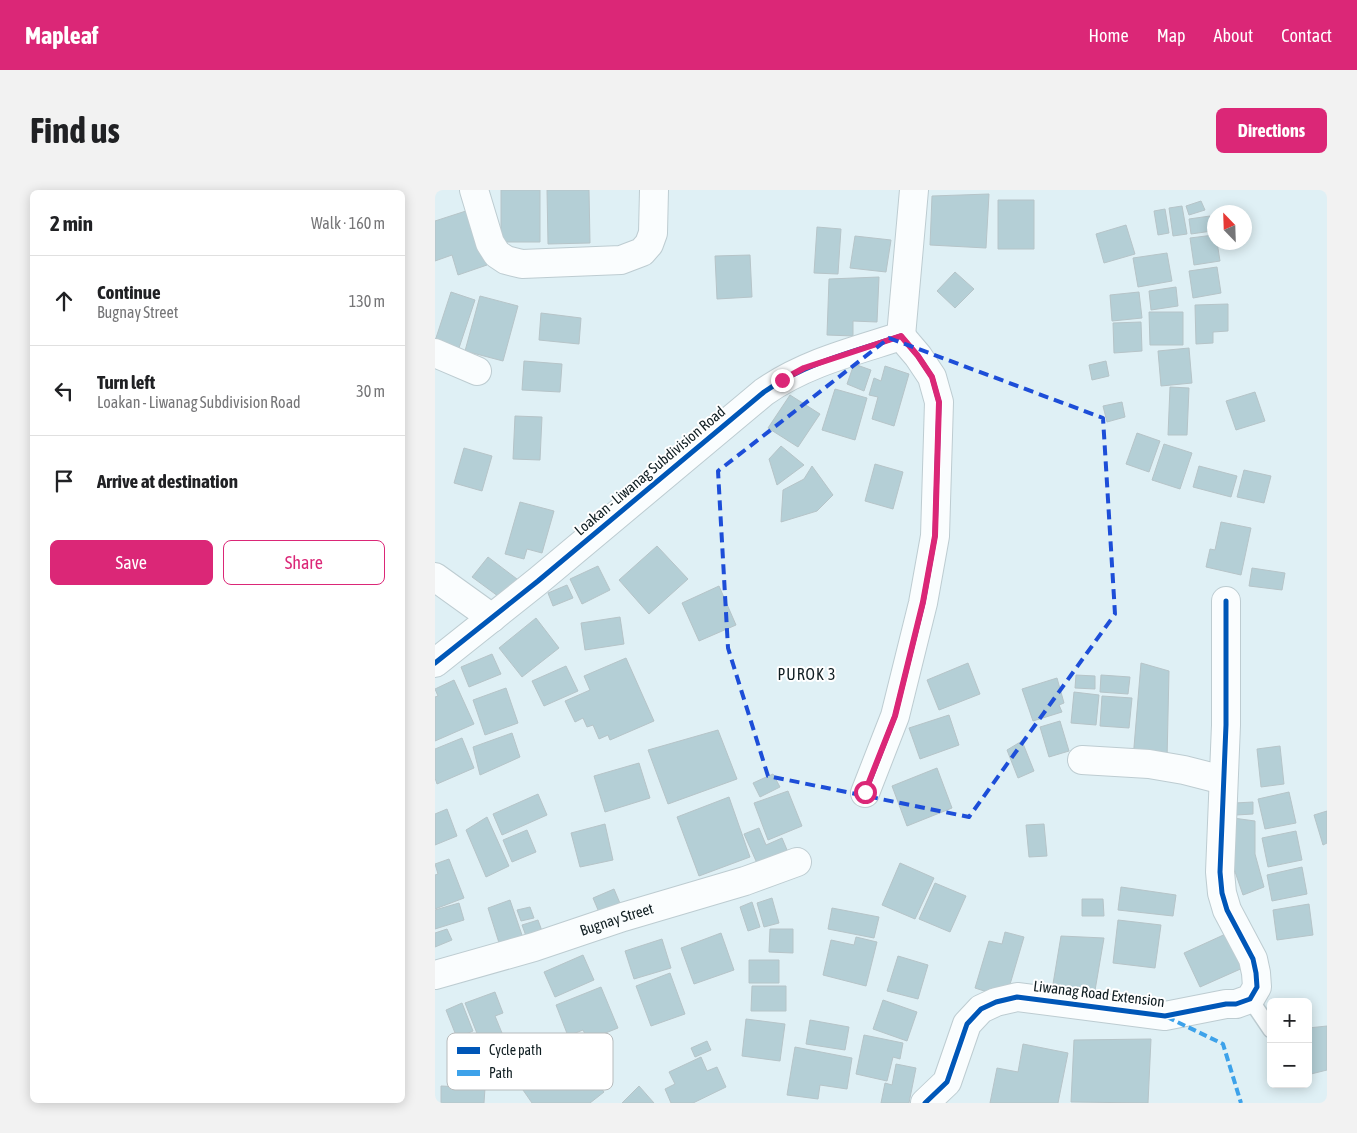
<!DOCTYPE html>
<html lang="en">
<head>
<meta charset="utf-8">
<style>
  :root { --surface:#fff; --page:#f2f2f2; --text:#202124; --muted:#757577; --line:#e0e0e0; --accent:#db2777 }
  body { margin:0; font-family:"Asap Condensed",sans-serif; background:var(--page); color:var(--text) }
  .controls { position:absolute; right:15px; bottom:15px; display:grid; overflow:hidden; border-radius:8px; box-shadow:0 2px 12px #0003 }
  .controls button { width:45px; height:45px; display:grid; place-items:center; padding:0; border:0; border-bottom:1px solid var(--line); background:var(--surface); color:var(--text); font:25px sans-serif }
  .compass { position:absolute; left:772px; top:15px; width:45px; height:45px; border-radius:50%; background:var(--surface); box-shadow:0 2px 12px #0003; rotate:337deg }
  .stop { position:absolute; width:15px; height:15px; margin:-11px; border:4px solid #db2777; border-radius:50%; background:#fff }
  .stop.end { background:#db2777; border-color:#fff; box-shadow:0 1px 5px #0008 }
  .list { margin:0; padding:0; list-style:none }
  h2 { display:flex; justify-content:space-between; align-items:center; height:65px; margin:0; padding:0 20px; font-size:21px }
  h2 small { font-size:16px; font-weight:400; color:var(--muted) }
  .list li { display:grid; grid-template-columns:32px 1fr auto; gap:15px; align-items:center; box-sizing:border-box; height:90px; padding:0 20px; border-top:1px solid var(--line) }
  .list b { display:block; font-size:19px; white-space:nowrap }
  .list p { margin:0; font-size:16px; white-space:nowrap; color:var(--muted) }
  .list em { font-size:16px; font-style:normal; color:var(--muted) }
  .actions { display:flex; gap:10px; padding:15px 20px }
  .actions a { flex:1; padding:11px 0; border:1px solid var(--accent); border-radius:8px; text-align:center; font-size:18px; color:var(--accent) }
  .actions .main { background:var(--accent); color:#fff }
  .icon { flex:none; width:28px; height:28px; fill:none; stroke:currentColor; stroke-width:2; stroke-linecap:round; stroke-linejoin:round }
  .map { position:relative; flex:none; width:892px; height:913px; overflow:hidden; border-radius:8px }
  header { display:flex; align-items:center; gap:30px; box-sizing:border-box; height:70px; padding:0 25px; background:var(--accent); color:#fff }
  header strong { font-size:24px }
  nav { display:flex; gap:28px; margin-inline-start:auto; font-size:18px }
  .intro { display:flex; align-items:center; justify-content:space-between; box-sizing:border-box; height:120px; padding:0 30px }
  h1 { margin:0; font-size:35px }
  .button { padding:12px 22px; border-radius:8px; background:var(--accent); color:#fff; font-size:18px; font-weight:700 }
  main { display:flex; gap:30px; padding:0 30px }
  aside { flex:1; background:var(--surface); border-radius:8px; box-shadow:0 2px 12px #0003 }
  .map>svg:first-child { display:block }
</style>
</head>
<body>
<header>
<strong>Mapleaf</strong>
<nav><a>Home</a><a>Map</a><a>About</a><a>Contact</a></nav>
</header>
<div class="intro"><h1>Find us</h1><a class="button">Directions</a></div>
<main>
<aside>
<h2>2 min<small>Walk · 160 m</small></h2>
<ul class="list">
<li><svg class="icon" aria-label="ahead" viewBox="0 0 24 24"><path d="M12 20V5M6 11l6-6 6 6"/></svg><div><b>Continue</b><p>Bugnay Street</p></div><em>130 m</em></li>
<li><svg class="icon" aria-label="left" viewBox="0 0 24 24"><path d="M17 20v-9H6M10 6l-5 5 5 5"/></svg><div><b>Turn left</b><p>Loakan - Liwanag Subdivision Road</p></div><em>30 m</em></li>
<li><svg class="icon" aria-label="arrive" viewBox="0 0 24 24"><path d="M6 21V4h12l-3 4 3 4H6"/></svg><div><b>Arrive at destination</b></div></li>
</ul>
<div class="actions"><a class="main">Save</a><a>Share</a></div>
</aside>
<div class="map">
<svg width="892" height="913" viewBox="0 0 892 913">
  <rect width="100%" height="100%" fill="#dff0f5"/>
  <path fill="#b4cfd6" stroke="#b6c4c8" d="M 66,0 L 105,0 L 105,52 L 66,52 Z
    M 112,0 L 154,0 L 155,53 L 113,54 Z
    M 554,4 L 551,58 L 495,55 L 497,6 Z
    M 563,10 L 599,10 L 599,59 L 563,59 Z
    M 766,11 L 770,20 L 754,25 L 751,16 Z
    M 747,16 L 752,44 L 738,46 L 734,18 Z
    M 730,19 L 734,43 L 723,45 L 719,21 Z
    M 34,20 L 52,75 L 23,85 L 17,65 L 0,71 L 0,31 Z
    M 775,26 L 777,41 L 756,44 L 754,29 Z
    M 691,35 L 700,64 L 669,73 L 661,44 Z
    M 382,37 L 406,39 L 403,84 L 379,83 Z
    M 779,45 L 779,52 L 782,52 L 785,71 L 759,75 L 755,48 Z
    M 420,46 L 456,50 L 451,82 L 415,78 Z
    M 732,63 L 737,91 L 703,97 L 698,68 Z
    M 315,65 L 317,107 L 282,109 L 280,66 Z
    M 782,77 L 786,103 L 758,108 L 754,81 Z
    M 520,82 L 539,99 L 520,118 L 502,101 Z
    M 444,87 L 442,132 L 418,131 L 418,146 L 392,145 L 394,89 Z
    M 741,97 L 743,116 L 716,120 L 714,101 Z
    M 16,102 L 40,110 L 24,158 L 0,151 Z
    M 704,102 L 707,128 L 677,131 L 675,105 Z
    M 45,106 L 83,116 L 68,171 L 30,161 Z
    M 793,114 L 793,141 L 778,142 L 778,153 L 761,154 L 760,115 Z
    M 714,122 L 748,122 L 748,155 L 715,155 Z
    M 106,123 L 146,128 L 144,154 L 104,150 Z
    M 706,132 L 707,161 L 679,163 L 678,133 Z
    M 754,158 L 757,193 L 726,196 L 723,161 Z
    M 89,171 L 127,174 L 125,202 L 87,200 Z
    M 671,171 L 674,186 L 657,190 L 654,175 Z
    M 419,174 L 436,180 L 429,201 L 412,194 Z
    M 450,176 L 474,184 L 459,236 L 437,229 L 443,207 L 434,205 L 439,188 L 446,191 Z
    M 735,197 L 754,198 L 752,245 L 733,245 Z
    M 400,199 L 432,208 L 420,250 L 387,240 Z
    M 820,202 L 830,231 L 801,240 L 791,211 Z
    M 355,205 L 385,224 L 363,257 L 333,238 Z
    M 687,212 L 690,227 L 672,232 L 668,216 Z
    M 80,226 L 107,227 L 105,270 L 78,269 Z
    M 702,243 L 725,251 L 714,282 L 691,274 Z
    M 729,254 L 757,263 L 745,299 L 717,290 Z
    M 346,256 L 369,275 L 342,295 L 334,269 Z
    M 29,258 L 57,266 L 47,301 L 19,293 Z
    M 440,274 L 468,282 L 458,319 L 430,311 Z
    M 377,276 L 398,305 L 382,321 L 346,332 L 348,300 L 369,289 Z
    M 764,276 L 802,286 L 796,307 L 758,297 Z
    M 809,280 L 836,286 L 829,313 L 802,307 Z
    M 85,312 L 119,321 L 107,363 L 92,359 L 89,369 L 70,364 Z
    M 786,332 L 816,338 L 806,385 L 771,377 L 775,359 L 780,360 Z
    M 222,356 L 253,389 L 214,424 L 184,390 Z
    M 53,367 L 82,389 L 67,409 L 37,387 Z
    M 163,376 L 175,400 L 147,414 L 135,389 Z
    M 817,378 L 850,383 L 847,400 L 814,396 Z
    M 132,395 L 138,408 L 118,416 L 113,403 Z
    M 284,396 L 301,435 L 264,451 L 247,413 Z
    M 185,427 L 189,454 L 150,460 L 146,433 Z
    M 101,428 L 124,458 L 87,487 L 64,458 Z
    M 57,464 L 66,484 L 34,497 L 26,477 Z
    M 191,468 L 219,531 L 175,550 L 173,545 L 164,549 L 158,535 L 152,537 L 148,528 L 140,532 L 130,511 L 155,500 L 149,486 Z
    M 533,473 L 545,504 L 504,520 L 492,490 Z
    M 706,473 L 734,481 L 732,570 L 698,569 Z
    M 131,476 L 143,501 L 109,516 L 97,491 Z
    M 641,485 L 660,486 L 660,499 L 640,498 Z
    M 666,485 L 695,487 L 693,504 L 665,502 Z
    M 622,488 L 629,513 L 624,515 L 627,522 L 598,531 L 587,499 Z
    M 19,490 L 39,534 L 0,551 L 0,507 L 3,506 L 0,499 Z
    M 71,498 L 83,533 L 50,545 L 38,510 Z
    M 639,502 L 664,505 L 661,535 L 636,533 Z
    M 667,506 L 697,508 L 694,538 L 665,536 Z
    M 514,525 L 524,555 L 485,569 L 474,538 Z
    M 625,531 L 634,561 L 614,567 L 605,537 Z
    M 283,540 L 302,589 L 233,614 L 213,560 Z
    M 77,543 L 85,567 L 45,585 L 38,557 Z
    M 27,548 L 39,578 L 2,594 L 0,588 L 0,559 Z
    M 587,551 L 599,581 L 583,588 L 572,560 Z
    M 845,556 L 849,594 L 826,597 L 822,559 Z
    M 204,573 L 215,608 L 170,622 L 159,586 Z
    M 502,578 L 517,618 L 472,636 L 457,596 Z
    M 338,584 L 345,597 L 325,607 L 318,593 Z
    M 353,601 L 367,636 L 333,650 L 319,613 Z
    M 854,602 L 861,633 L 830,639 L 823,609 Z
    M 103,604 L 112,625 L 67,645 L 58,624 Z
    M 294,607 L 315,667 L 264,686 L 242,627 Z
    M 818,612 L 818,624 L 801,625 L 800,613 Z
    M 12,619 L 22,646 L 0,655 L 0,624 Z
    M 892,621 L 892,653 L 888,655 L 879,625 Z
    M 52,627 L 74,676 L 51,687 L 31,640 Z
    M 798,628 L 820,631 L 820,664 L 829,697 L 808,705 L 796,670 Z
    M 170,634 L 178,670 L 145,677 L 136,643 Z
    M 609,634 L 612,666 L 594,667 L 591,635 Z
    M 324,638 L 331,655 L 347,648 L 355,667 L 325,680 L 309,644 Z
    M 92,640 L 101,662 L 77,672 L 68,650 Z
    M 861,641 L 867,670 L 833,677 L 827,648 Z
    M 14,669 L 29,708 L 0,719 L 0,685 L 3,684 L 0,674 Z
    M 465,673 L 499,688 L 480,729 L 447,715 Z
    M 867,677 L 872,704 L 837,711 L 832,685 Z
    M 500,693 L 531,706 L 515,742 L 484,729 Z
    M 686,697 L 741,705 L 738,726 L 683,720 Z
    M 179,699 L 187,718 L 166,727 L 158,708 Z
    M 337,708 L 344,733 L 329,737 L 322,713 Z
    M 647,709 L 668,709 L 669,726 L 647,726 Z
    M 75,710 L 88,748 L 65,756 L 53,718 Z
    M 317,712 L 325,737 L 313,741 L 305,717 Z
    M 24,713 L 29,730 L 0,739 L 0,720 Z
    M 874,714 L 878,745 L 842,750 L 838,720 Z
    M 95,717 L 99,728 L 86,731 L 82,720 Z
    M 397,718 L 444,727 L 439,748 L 393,739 Z
    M 103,730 L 107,741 L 91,746 L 87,735 Z
    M 683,730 L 726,735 L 720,778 L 678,773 Z
    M 12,739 L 17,750 L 0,757 L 0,743 Z
    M 335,739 L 358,739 L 358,763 L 334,762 Z
    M 570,742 L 589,747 L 571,808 L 540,798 L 554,751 L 567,754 Z
    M 795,742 L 810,777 L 765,797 L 749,763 Z
    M 286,743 L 299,780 L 259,794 L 246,758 Z
    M 626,746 L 669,748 L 658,812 L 616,806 Z
    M 421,747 L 442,752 L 431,796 L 388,785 L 396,750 L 419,755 Z
    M 227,749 L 236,778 L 199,789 L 190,761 Z
    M 148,765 L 159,790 L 120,807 L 109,782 Z
    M 463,766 L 493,775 L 483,809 L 452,801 Z
    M 314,770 L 344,770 L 344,793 L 314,793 Z
    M 235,783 L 250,824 L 216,836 L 201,796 Z
    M 317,796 L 351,796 L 351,821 L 316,821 Z
    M 166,797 L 183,838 L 153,850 L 148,840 L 133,846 L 121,815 Z
    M 60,802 L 68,823 L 60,826 L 67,843 L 45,851 L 30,813 Z
    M 448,810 L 482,822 L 472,851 L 438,839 Z
    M 27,813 L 38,841 L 22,848 L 11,820 Z
    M 311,829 L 350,834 L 345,871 L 307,866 Z
    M 375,830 L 414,837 L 410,860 L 371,854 Z
    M 892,836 L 892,880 L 876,884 L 873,872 L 873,838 Z
    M 429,845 L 468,853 L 465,869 L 458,867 L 452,891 L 421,884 Z
    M 716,849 L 713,913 L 636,912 L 639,850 Z
    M 272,851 L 276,860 L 260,867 L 256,858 Z
    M 588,854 L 633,863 L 623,913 L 555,913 L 562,878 L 583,882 Z
    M 360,857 L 417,868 L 412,899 L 385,895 L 383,909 L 352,905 Z
    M 266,867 L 272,881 L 282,877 L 291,897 L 258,913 L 236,913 L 230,899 L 240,894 L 234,882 Z
    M 461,874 L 481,878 L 474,913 L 446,913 L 450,893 L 457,895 Z
    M 121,877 L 134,893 L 151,879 L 169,902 L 155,913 L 97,913 L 88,900 Z
    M 6,896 L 50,898 L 49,913 L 6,913 Z
    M 204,896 L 219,913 L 187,913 Z"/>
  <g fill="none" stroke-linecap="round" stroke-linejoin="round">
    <g stroke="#bdccd1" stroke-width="18">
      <path id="lane" d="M 815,809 L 836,840"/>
    </g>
    <g stroke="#bdccd1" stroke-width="30">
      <g id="street">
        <path d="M 39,0 L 55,53 L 62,64 L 71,70 L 87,74 L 186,70 L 207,62 L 214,54 L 218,43 L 219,0"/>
        <path d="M 466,146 L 479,0"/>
        <path d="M 0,163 L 42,181"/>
        <path d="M 0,387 L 57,428"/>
        <path d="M 0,473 L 103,391 L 329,202 C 370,173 420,161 466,146"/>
        <path d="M 647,570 L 714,574 L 749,580 L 788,590"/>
        <path d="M 430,603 L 460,526 L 488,413 L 500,346 L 504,212 L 497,187 L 483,166 L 466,146"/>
        <path id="s1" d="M 0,785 L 99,757 L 188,727 L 310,691 L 362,672"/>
        <path d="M 490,913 L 512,892 L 532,834 L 546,819 L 561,812 L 582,807 L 730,826 L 791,814 L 801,814 L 815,809 L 822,797 L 821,783 L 818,769 L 792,720 L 787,703 L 785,682 L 791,535 L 791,411"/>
      </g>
    </g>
    <use href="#lane" stroke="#fafdfe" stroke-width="15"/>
    <use href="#street" stroke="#fafdfe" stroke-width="28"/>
    <path stroke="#3da2ea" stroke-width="4" stroke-dasharray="8 4" stroke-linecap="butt" d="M 732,827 L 788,854 L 806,913"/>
    <g stroke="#fff" stroke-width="8">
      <path id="cycleway" d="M 0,473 L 103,391 L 329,202 C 370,173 420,161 466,146 L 483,166 L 497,187 L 504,212 L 500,346 L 488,413 L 460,526 L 430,603
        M 490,913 L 512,892 L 532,834 L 546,819 L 561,812 L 582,807 L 730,826 L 791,814 L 801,814 L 815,809 L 822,797 L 821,783 L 818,769 L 792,720 L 787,703 L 785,682 L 791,535 L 791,411"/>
    </g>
    <use href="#cycleway" stroke="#0057b8" stroke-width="5"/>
  </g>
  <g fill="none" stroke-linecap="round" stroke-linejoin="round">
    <path stroke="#db2777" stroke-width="6" d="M 347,190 L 369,178 L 466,146 L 483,166 L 497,187 L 504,212 L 500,346 L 488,412 L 460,526 L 430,602"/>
  </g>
  <path fill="none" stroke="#1d4ed8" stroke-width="4" stroke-dasharray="10 6" stroke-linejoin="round" d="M 454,148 L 668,228 L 680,424 L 534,627 L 333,586 L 293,458 L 283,281 Z"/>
  <g text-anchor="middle" stroke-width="4" stroke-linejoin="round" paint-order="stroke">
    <g font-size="15" fill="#0f1d21" stroke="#fff">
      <text transform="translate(215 281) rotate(-40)" y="5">Loakan - Liwanag Subdivision Road</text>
      <text dy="5" stroke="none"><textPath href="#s1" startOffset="190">Bugnay Street</textPath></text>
      <text transform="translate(664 804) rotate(7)" y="5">Liwanag Road Extension</text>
    </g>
    <g font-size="16" letter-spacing="1" fill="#0f1d21" stroke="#fff">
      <text x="372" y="490">PUROK 3</text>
    </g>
  </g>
  <rect x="12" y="843" width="166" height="57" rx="8" fill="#fff" stroke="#b7bbbc" stroke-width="1"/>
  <rect x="22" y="857" width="23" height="7" fill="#0057b8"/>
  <rect x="22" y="880" width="23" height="6" fill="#3da2ea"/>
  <g font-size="14" fill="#0f1d21">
    <text x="54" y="865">Cycle path</text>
    <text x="54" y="888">Path</text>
  </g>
</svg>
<div class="controls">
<button>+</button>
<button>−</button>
</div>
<svg class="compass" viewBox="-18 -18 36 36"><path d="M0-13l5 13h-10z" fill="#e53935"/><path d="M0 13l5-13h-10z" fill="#757577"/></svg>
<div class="stop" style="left:430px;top:602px"></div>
<div class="stop end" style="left:347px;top:190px"></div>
</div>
</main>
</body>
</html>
